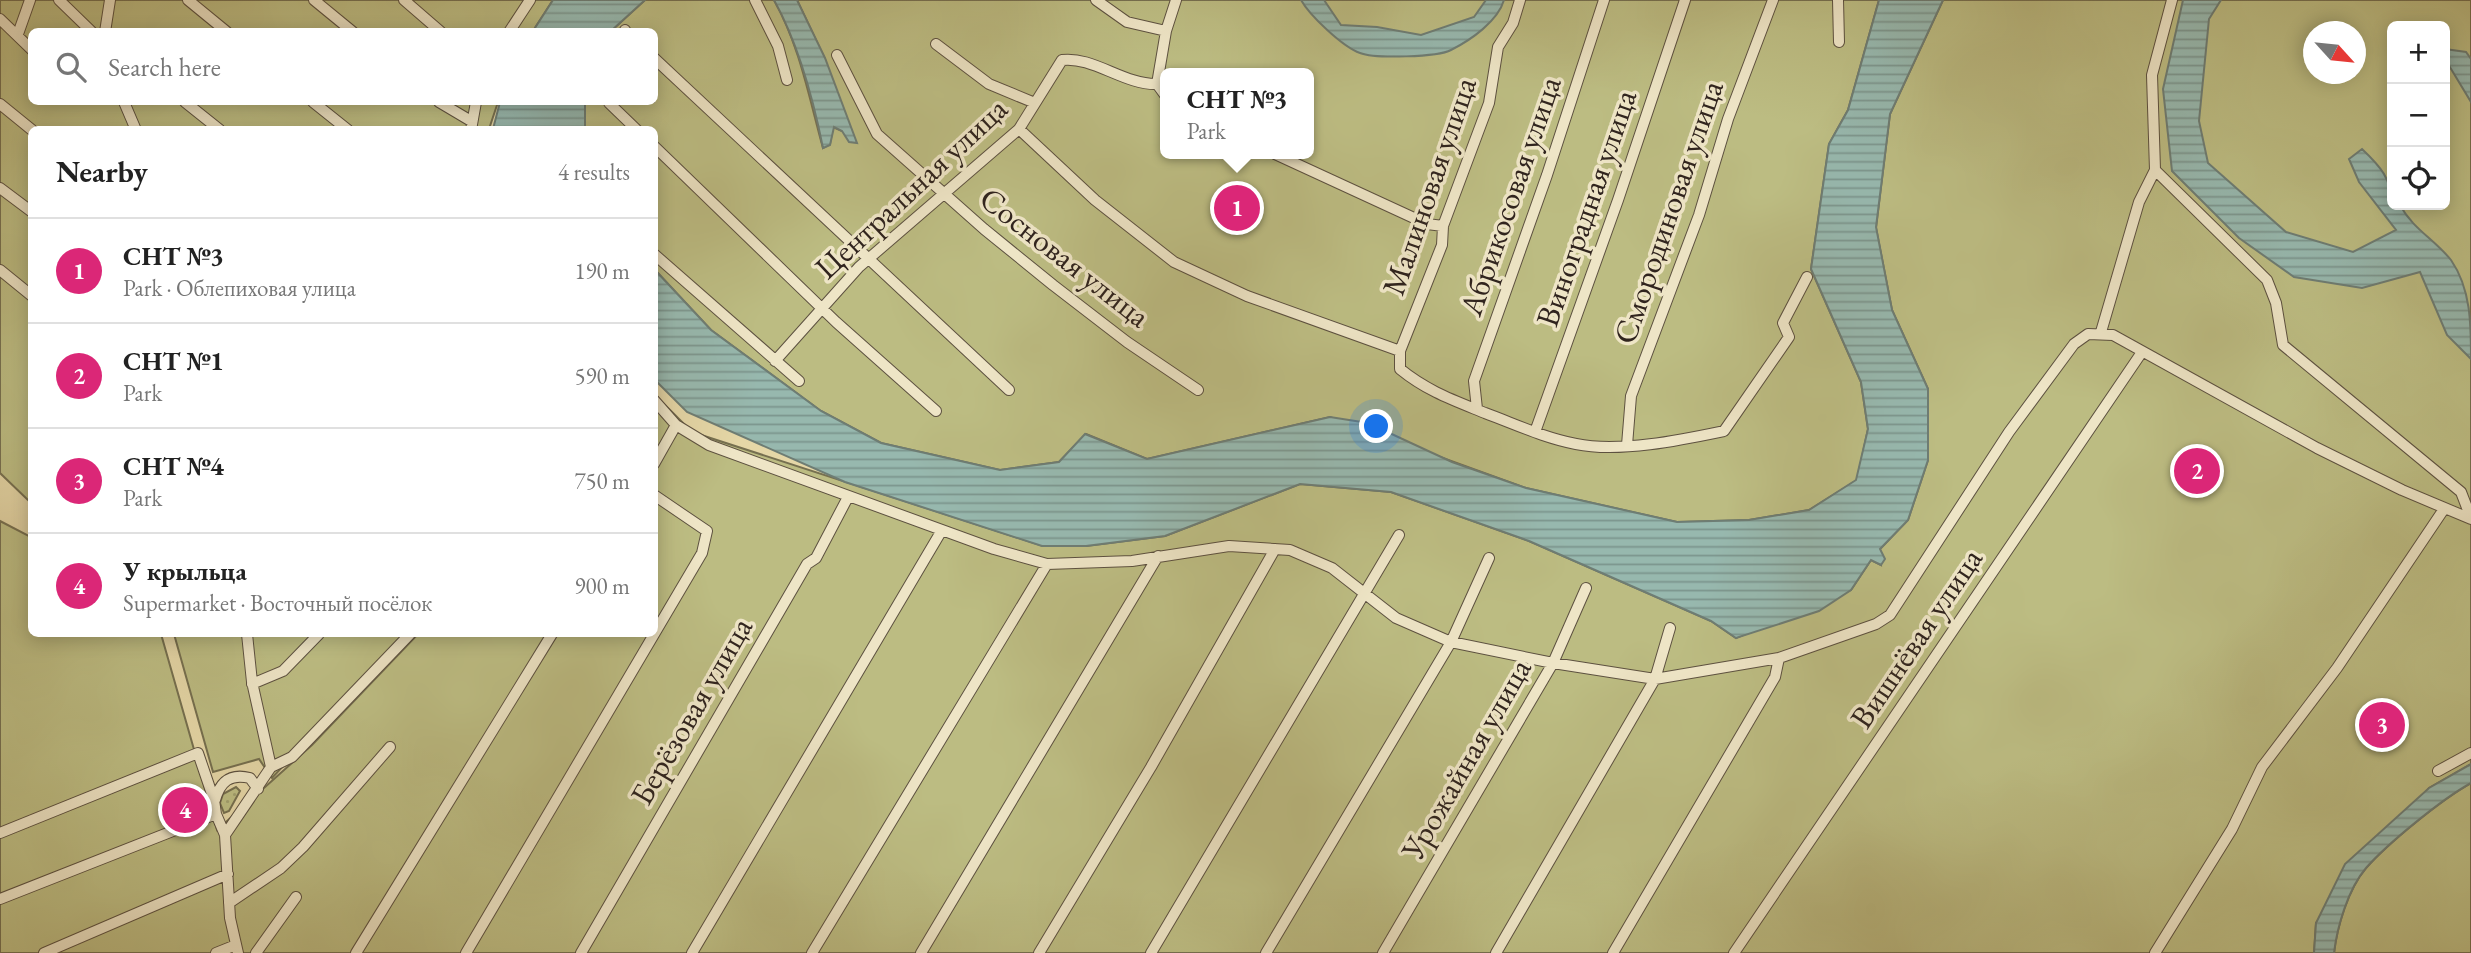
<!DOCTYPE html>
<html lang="en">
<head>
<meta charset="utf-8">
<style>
  :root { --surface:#fff; --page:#f6f6f6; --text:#222; --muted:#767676; --line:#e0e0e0; --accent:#db2777 }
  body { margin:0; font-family:"EB Garamond",serif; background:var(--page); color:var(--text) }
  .controls { position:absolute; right:21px; top:21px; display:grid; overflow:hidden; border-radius:10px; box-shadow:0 4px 18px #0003 }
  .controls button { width:63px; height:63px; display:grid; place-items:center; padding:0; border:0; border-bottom:2px solid var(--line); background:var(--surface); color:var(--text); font:35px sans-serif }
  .compass { position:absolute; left:2303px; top:21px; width:63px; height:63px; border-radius:50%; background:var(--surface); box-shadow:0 4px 18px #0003; rotate:117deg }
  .you { position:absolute; left:1377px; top:427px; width:24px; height:24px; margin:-18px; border:5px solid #fff; border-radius:50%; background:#1a73e8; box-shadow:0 0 0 10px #1a73e833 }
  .badge { display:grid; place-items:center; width:46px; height:46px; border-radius:50%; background:var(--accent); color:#fff; font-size:23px; font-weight:700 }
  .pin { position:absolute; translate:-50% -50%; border:4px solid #fff; box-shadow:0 2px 7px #0006 }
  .popup { position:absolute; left:1160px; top:68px; width:154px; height:91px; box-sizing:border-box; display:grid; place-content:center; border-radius:10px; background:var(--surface); filter:drop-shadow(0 2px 5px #0005); font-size:23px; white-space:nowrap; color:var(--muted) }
  .popup b { font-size:26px; color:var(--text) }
  .popup::after { content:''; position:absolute; left:50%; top:100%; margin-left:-14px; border:14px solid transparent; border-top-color:var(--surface) }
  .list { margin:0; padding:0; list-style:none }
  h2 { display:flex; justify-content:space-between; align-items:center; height:91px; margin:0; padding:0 28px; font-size:30px }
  h2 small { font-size:23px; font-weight:400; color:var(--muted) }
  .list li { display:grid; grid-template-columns:46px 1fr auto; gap:21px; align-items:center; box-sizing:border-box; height:105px; padding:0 28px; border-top:2px solid var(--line) }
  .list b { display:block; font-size:26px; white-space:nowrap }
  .list p { margin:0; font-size:23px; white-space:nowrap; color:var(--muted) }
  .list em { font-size:23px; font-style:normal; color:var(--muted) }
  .icon { flex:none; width:38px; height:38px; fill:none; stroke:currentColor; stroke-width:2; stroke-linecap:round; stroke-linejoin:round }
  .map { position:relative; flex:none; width:2471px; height:953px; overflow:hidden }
  .search { position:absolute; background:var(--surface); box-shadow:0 4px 18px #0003; left:28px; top:28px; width:630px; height:77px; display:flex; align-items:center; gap:18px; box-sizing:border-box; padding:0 24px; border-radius:10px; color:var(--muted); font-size:26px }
  .panel { position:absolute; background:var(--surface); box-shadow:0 4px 18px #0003; left:28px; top:126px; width:630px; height:511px; border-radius:10px }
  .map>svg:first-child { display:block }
</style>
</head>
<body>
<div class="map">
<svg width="2471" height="953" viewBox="0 0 2471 953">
  <defs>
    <pattern id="grass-dots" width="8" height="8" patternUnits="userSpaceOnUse" patternTransform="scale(1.75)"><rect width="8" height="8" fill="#bcbc82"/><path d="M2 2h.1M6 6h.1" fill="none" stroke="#a2a170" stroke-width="1.8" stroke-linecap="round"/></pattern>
    <pattern id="water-rules" width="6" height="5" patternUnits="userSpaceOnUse" patternTransform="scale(1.75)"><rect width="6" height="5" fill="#97b8ae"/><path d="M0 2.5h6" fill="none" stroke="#7c958d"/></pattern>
  </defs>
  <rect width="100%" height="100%" fill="#e5d7a7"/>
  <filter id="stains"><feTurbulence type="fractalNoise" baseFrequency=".00286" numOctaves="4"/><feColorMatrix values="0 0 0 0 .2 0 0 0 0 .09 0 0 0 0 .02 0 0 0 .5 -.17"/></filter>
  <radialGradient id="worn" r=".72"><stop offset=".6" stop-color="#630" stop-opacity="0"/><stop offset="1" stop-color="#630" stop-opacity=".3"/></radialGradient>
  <path fill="url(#grass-dots)" stroke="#767050" stroke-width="2" d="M 236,787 L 240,791 L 229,811 L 224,813 L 220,803 L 223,794 Z"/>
  <path fill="#bcbc82" stroke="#767050" stroke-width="2" fill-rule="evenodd" d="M 0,0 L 553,0 L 533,31 L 32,32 L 32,102 L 498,102 L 489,129 L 32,130 L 31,503 L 0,473 Z
    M 645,0 L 774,0 C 800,46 809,98 823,148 L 830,144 L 833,127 L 842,131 L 825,59 L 797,0 L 1879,0 L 1848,110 L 1829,144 L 1811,269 L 1861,382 L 1868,429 L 1857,480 L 1809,510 L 1749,520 L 1677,522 L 1526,488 L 1330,417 L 1147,459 L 1086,434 L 1059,462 L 1000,470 L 881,443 L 821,411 L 711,330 L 655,270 L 654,130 L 585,129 L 585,102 L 654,102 L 654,32 L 611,31 ZM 1165,73 L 1309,73 L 1309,154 L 1165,154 Z
    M 1943,0 L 2471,0 L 2471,764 L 2429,788 L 2316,923 L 2314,953 L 0,953 L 0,521 L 31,537 L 32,634 L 161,634 L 217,830 L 312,745 L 418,634 L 654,634 L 655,395 L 692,432 L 1043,546 L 1086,546 L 1165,536 L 1300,484 L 1391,492 L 1529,541 L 1711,621 L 1736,638 L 1851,590 L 1871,560 L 1881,565 L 1880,549 L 1908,520 L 1928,460 L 1928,389 L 1892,310 L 1876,228 L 1890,114 ZM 2392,26 L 2445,26 L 2445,205 L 2392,205 ZM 2314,32 L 2356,32 L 2356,74 L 2314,74 Z
    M 174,634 L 408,634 L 272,778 L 259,759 L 213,772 Z
    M 2471,783 L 2471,953 L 2334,953 C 2337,927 2348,889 2366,868 C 2388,843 2442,799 2471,783 Z"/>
  <path fill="url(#water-rules)" stroke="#6e7d74" stroke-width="2" d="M 553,0 L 645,0 L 611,31 L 533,31 Z
    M 774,0 L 797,0 L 825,58 L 857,143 L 849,142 L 842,131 L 834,127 L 830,145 L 823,148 C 813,98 799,45 774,0 Z
    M 1301,0 L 1324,0 L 1341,25 L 1377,27 L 1421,35 L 1474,17 L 1486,0 L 1504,0 C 1498,21 1471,40 1451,50 C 1438,57 1375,59 1360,53 C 1343,47 1310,16 1301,0 Z
    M 1879,0 L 1943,0 L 1890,114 L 1876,227 L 1892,310 L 1928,389 L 1928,460 L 1908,520 L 1880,549 L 1885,559 L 1881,565 L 1871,560 L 1851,590 L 1819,611 L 1736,638 L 1711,621 L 1529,541 L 1391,492 L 1300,484 L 1165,536 L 1086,546 L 1042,546 L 845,482 L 687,412 L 655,380 L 655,270 L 711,330 L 821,411 L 881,443 L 1000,470 L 1059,462 L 1085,434 L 1147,459 L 1330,417 L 1368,423 L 1452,462 L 1526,488 L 1677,522 L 1749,520 L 1809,510 L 1856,480 L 1868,429 L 1861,382 L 1811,269 L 1829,144 L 1848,110 Z
    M 2183,0 L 2221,0 L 2209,19 L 2199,121 L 2208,163 L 2286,232 L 2353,252 L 2396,230 L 2359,182 L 2349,159 L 2362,149 C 2380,166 2392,179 2392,205 L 2400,205 C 2412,228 2435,240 2451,260 C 2471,289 2471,324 2471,359 L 2447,335 L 2420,272 L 2362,288 L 2294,277 L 2239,238 L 2172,171 L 2163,89 Z
    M 2445,49 L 2466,52 L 2471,59 L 2471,102 L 2445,59 Z
    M 500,102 L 585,102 L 585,129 L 493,129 Z
    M 2471,764 L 2471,783 C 2442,799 2388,843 2366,868 C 2348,889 2337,927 2334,953 L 2314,953 L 2316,923 L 2345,864 L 2429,788 Z"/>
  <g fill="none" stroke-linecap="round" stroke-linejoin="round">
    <g stroke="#5d5140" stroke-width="12">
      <path id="minor" d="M 59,0 L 92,32
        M 188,0 L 227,32
        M 314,0 L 353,32
        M 404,0 L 441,32
        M 755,0 L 778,46 L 787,80
        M 1096,0 L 1127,22 L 1166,31
        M 1838,0 L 1839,42
        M 2172,0 L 2152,75 L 2155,170 L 2267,280 L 2276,303 L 2283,345 L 2461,492 L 2471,518
        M 0,19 L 32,50
        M 625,30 L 626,32
        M 105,32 L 110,0
        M 509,32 L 530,0
        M 18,34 L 30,0
        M 936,44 L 989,84 L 1035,103
        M 837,55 L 877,134 L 984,229 L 1053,285 L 1127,342 L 1198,390
        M 654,58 L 1009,390
        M 1157,84 L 1165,95
        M 124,102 L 136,130
        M 185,102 L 220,130
        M 313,102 L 348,130
        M 439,102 L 471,121
        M 609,103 L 637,130
        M 0,104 L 32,130
        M 1019,129 L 1095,200 L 1174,262 L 1247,296 L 1400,351 L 1400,369 C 1427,391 1453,400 1485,413 C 1515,424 1544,438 1576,444 C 1619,453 1681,440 1724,431 L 1789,337 L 1783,323 L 1807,277
        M 471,130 L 476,102
        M 654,146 L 836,322 L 936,411
        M 1275,154 L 1427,224 L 1443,226
        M 0,188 L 32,212
        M 654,254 L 799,381
        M 0,270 L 32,296
        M 2101,332 L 2139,202 L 2155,170
        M 1400,351 L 1442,245 L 1443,226 L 1489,103 L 1498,47 L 1513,23 L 1520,0
        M 775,361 L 859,267 L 1019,129 L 1062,60 C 1093,56 1124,85 1157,84 L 1166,31 L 1176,0
        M 654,400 L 676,425 L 709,445 L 994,549 L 1047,564 L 1132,561 L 1229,546 L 1290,550 L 1332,568 L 1396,618 L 1451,642 L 1553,663 L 1655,679 L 1779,658 L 1876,624 L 1890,615 L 2009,432 L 2074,344 L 2088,334 L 2113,335 L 2317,448 L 2402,490 L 2471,519
        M 1477,409 L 1474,381 L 1547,175 L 1604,0
        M 1535,432 L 1618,200 L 1685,0
        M 1627,445 L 1631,396 L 1699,215 L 1728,119 L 1773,0
        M 654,464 L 676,425
        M 252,684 L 283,671 L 319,634
        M 271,767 L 292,757 L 410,634
        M 2438,771 L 2471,753
        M 215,800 C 220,782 230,773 250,778 L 258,789
        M 0,833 L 198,753 L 214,800 L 216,814
        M 0,899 L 216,814 L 225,835
        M 229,903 L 281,868 L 303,847 L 390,747
        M 44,953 L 228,874
        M 216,953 L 236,945
        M 238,953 L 230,918 L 225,835 L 271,767 L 252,682 L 247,634
        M 256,953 L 296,897
        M 356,953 L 552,634
        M 466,953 L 702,553 L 707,531 L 654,495
        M 581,953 L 807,564 L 816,558 L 848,497
        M 692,953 L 942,530
        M 812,953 L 1047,564
        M 921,953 L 1158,556
        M 1039,953 L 1151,767 L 1275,549
        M 1151,953 L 1399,535
        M 1266,953 L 1451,642 L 1489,558
        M 1383,953 L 1553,663 L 1586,588
        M 1496,953 L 1655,679 L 1670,628
        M 1613,953 L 1775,677 L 1779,658
        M 1734,953 L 2142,352
        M 2155,953 L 2232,829 L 2262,767 L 2337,668 L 2444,509"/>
    </g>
    <use href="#minor" stroke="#eee5c6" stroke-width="10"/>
  </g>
  <g text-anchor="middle" stroke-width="7" stroke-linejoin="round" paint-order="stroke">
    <g font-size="32" fill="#30241e" stroke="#eee5c6">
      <text transform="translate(1429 186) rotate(-71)" y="11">Малиновая улица</text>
      <text transform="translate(911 188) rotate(-43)" y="11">Центральная улица</text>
      <text transform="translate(1510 196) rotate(-71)" y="11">Абрикосовая улица</text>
      <text transform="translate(1586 208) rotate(-71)" y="11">Виноградная улица</text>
      <text transform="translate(1668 212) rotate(-71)" y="11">Смородиновая улица</text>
      <text transform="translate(1065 257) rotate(38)" y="11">Сосновая улица</text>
      <text transform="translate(1916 638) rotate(-56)" y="11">Вишнёвая улица</text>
      <text transform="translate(691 711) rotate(-60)" y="11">Берёзовая улица</text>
      <text transform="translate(1466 759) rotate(-60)" y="11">Урожайная улица</text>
    </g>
  </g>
  <rect width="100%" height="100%" filter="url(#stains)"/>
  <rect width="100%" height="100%" fill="url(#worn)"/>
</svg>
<div class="controls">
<button>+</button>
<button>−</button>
<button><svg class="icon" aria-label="locate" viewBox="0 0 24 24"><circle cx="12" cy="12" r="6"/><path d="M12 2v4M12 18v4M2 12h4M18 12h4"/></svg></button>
</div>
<svg class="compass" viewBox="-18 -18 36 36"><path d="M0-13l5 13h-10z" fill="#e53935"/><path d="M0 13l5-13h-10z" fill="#767676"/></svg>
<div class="you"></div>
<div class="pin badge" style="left:1237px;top:208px">1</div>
<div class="popup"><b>СНТ №3</b>Park</div>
<div class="pin badge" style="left:2197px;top:471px">2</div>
<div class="pin badge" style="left:2382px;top:725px">3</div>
<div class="pin badge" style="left:185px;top:810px">4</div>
<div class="search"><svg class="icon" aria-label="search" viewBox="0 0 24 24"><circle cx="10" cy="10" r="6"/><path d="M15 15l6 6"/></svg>Search here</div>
<section class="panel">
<h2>Nearby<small>4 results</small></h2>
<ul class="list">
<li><span class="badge">1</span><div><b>СНТ №3</b><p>Park · Облепиховая улица</p></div><em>190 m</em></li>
<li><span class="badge">2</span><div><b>СНТ №1</b><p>Park</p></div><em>590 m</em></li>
<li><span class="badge">3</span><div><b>СНТ №4</b><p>Park</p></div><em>750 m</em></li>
<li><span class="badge">4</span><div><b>У крыльца</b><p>Supermarket · Восточный посёлок</p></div><em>900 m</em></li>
</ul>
</section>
</div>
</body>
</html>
